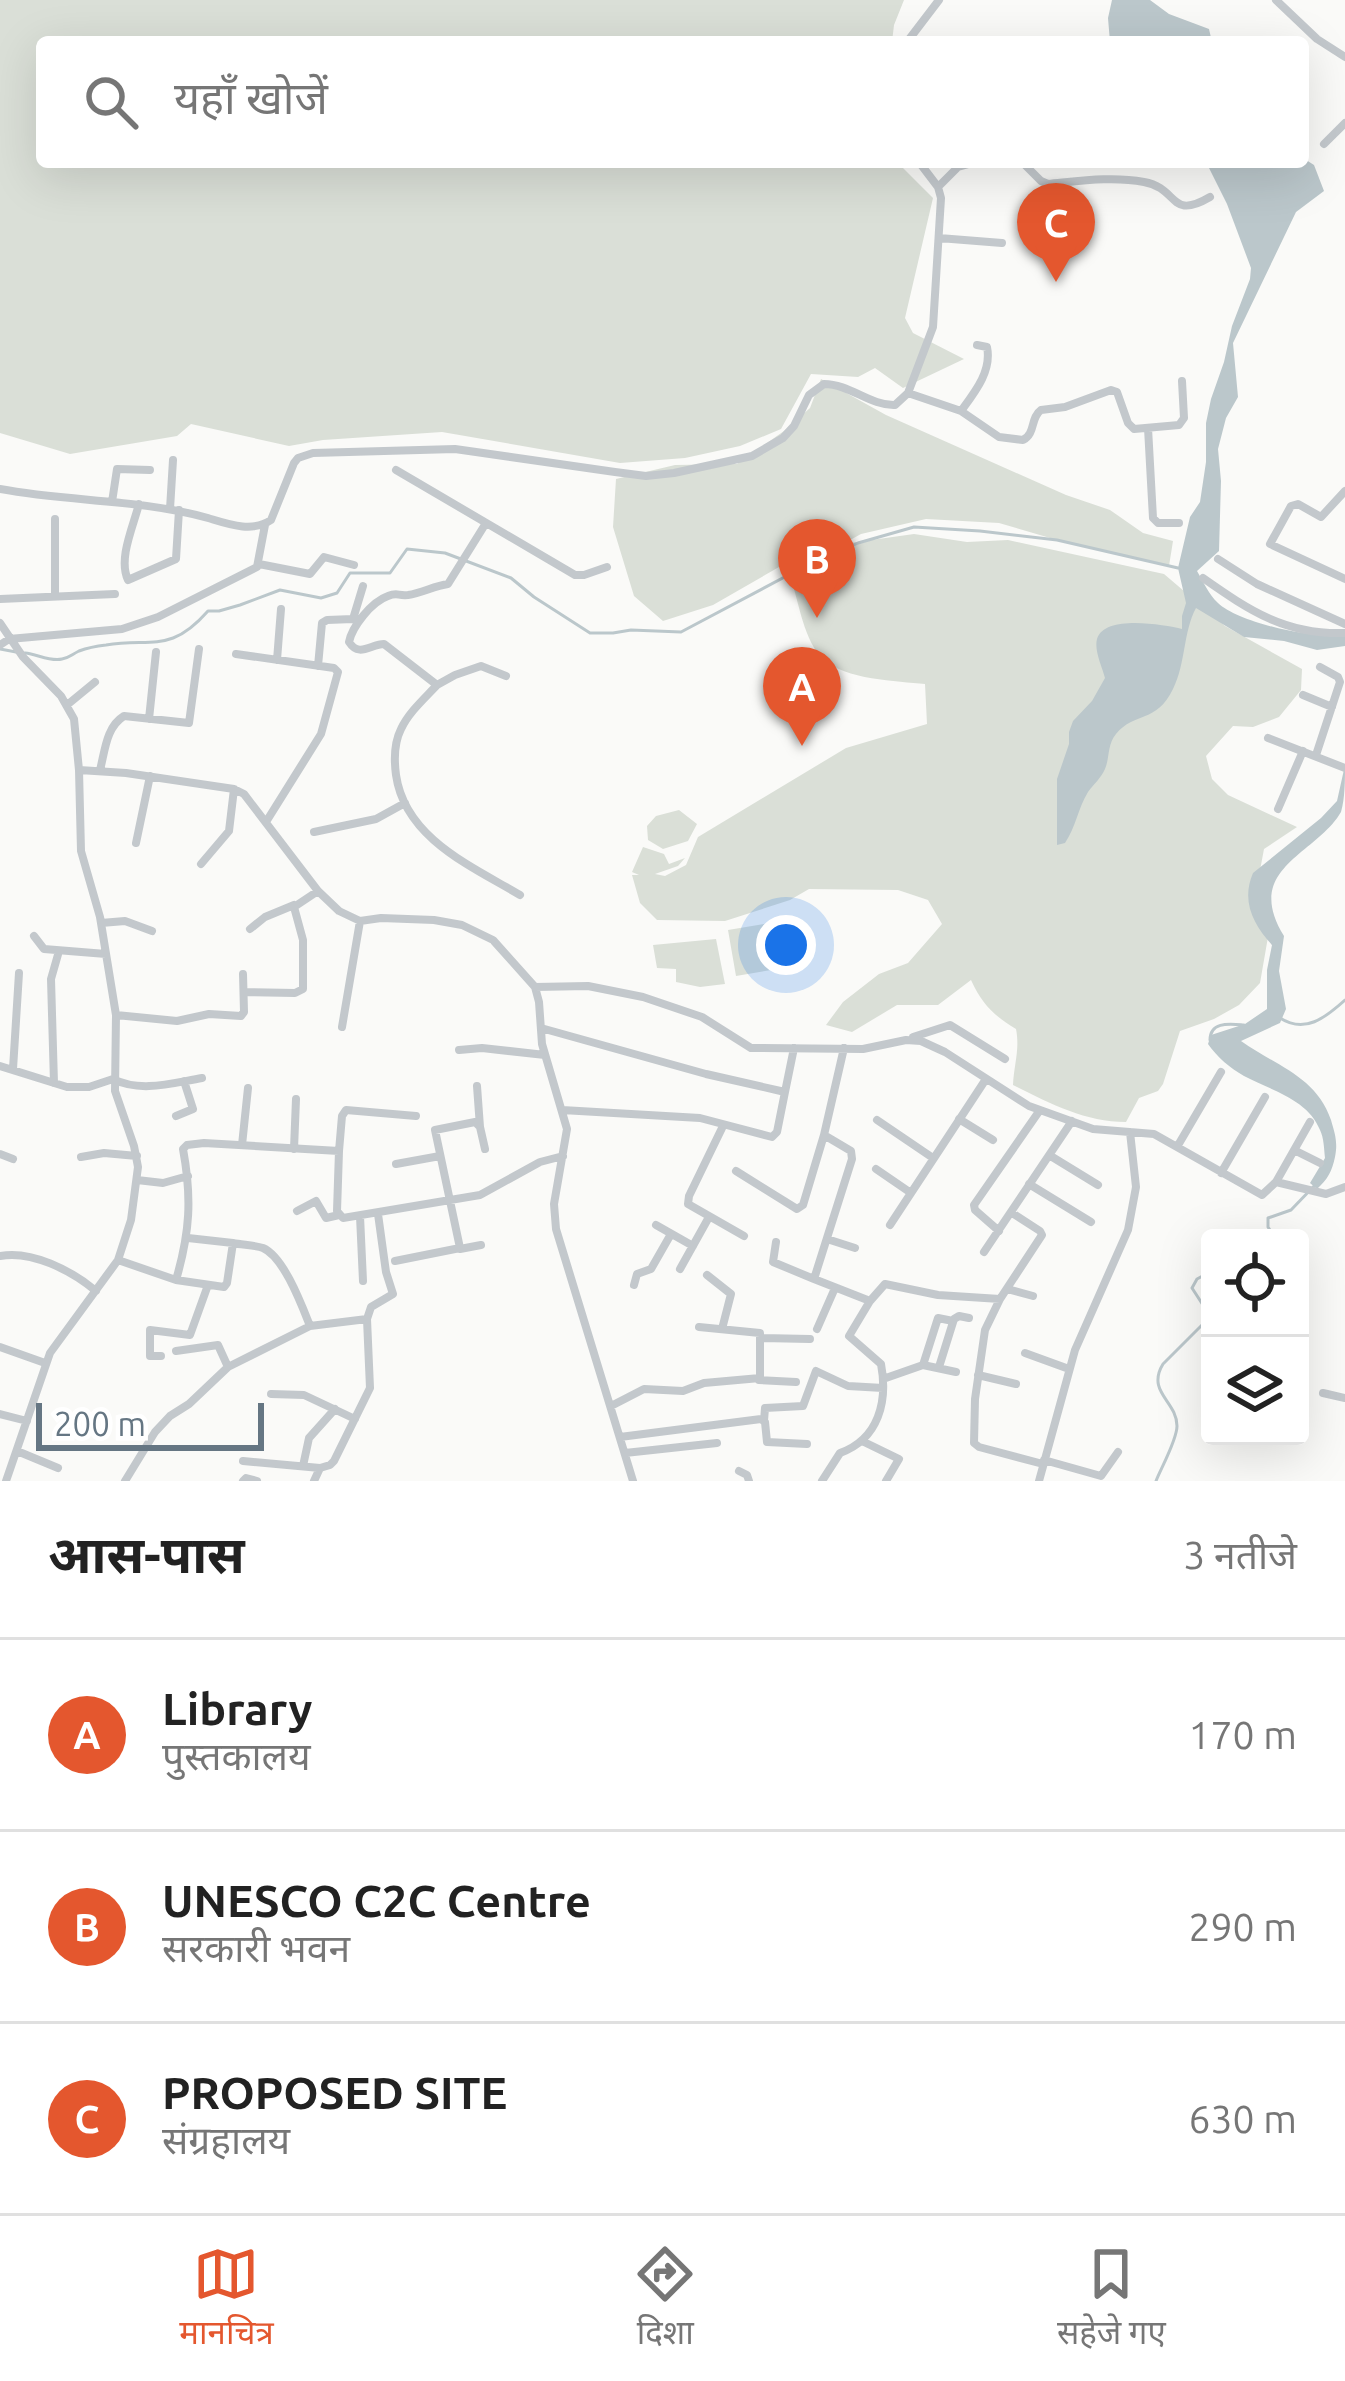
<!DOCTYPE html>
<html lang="hi">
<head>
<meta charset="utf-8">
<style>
  :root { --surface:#fff; --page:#f2f2f2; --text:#222; --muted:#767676; --line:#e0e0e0; --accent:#e4572e }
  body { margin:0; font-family:Ubuntu,"Noto Sans Devanagari",sans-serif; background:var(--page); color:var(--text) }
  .controls { position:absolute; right:36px; bottom:36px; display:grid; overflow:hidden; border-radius:12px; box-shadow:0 12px 48px #0002 }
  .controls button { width:108px; height:108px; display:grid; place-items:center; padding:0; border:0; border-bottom:3px solid var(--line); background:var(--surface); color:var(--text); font:60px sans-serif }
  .scale { position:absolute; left:36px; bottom:30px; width:228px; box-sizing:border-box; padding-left:12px; border:6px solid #657683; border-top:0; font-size:33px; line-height:42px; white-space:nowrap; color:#657683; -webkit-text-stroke:9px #fff; paint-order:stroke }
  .you { position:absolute; left:786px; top:945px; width:42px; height:42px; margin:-30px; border:9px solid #fff; border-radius:50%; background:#1a73e8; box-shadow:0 0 0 18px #1a73e833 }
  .badge { display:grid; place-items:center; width:78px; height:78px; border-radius:50%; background:var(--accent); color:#fff; font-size:39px; font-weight:700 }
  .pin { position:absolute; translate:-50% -99px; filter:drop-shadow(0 3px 6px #0008) }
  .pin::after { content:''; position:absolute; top:63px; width:42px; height:36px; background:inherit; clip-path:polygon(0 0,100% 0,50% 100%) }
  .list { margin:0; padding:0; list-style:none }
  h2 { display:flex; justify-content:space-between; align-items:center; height:156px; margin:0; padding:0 48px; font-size:51px }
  h2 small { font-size:39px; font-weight:400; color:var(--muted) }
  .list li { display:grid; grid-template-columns:78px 1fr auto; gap:36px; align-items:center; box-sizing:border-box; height:192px; padding:0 48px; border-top:3px solid var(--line) }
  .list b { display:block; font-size:45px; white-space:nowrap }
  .list p { margin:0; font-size:39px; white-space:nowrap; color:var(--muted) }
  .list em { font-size:39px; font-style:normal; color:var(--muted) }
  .icon { flex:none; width:66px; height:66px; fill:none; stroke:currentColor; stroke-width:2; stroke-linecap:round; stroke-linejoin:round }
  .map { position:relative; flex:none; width:1345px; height:1481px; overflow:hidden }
  .search { position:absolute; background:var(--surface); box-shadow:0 12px 48px #0002; left:36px; right:36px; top:36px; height:132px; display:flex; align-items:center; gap:30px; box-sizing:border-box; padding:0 42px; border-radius:12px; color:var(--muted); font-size:45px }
  .sheet { height:732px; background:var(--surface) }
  nav { display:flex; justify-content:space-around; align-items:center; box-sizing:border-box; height:168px; border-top:3px solid var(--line); background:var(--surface); font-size:33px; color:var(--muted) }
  nav a { display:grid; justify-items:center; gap:6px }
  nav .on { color:var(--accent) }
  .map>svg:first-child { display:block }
</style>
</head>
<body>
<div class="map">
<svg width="1345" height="1481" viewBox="0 0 1345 1481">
  <rect width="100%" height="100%" fill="#fafaf8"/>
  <path fill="#dadfd7" d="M 0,0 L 904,0 L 894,25 L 892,42 L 42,42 L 42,162 L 897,162 L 933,198 L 905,318 L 913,333 L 964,359 L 903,388 L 875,368 L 858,377 L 811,374 L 781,429 L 740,446 L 685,458 L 620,463 L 442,432 L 323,440 L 289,446 L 191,424 L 177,436 L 70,454 L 0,433 Z
    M 821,379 L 886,415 L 1066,495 L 1110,510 L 1143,533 L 1173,541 L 1169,566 L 1057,540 L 999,523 L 926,519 L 861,534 L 843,544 L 914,534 L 967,542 L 1008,540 L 1164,574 L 1225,626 L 1302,669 L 1301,690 L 1279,717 L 1253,727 L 1233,726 L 1206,756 L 1212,779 L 1228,795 L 1297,827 L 1264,849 L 1255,897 L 1268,937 L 1260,983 L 1239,1005 L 1214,1019 L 1180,1031 L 1163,1084 L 1158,1091 L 1139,1098 L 1126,1122 C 1085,1122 1049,1103 1013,1085 C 1014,1064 1020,1049 1016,1029 C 993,1015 982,1004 971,980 L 938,1005 L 897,1005 L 852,1032 L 826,1025 L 843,1002 L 879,974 L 908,963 L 942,924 L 928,900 L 898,890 L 809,889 L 790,900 L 725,921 L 657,920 L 640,903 L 632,875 L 639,875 L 632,872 L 643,847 L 664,854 L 669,864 L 685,858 L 678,866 L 655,874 L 665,876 L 686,865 L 698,837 L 846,748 L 927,724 L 925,684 C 897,681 845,680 823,659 C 804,641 799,603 791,579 L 831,547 L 779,567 L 713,605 L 663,621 L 634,596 L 613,527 L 616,479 L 675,465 L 737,464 L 784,431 L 810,408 Z
    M 679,810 L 697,824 L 688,841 L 663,849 L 648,840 L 647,826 L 656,816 Z
    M 787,920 L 795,966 L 736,976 L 728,930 Z
    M 716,939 L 725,984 L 700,987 L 676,982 L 676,969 L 657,968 L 653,945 Z"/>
  <path fill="#bbc7cb" d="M 1112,0 L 1150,0 L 1169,14 L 1209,29 L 1212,42 L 1110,42 L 1108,18 Z
    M 1303,158 L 1314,165 L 1324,191 L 1296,212 L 1233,343 L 1238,397 L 1226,418 L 1218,449 L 1221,481 L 1219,551 L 1197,571 C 1203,581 1209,595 1218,603 C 1239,623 1317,640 1345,635 L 1345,646 L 1317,650 L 1284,641 L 1244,637 L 1196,608 C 1183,632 1186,663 1173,689 C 1156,724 1135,711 1116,734 C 1107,745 1110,757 1105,769 C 1101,778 1094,784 1088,792 C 1078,808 1076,827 1065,843 L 1057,845 L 1057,779 L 1069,744 L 1069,732 L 1073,721 L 1092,701 L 1105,678 C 1102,666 1094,651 1097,639 C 1105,614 1164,625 1182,629 L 1182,616 L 1186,603 L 1178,568 L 1190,517 L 1200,502 L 1206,462 L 1206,423 L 1211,399 L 1224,362 L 1232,326 L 1250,279 L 1251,268 L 1227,204 L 1206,162 L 1303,162 Z
    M 1345,765 C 1345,780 1345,799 1341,812 C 1316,855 1242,868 1284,936 L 1279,971 L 1286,1009 L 1280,1023 L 1241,1041 C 1276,1066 1316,1076 1331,1120 C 1335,1134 1338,1142 1335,1157 C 1332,1171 1328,1179 1317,1189 L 1310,1183 L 1325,1158 C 1324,1149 1324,1138 1320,1130 C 1308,1099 1270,1090 1244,1076 C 1230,1068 1217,1057 1208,1044 L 1211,1035 L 1245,1024 L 1267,1009 L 1267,970 L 1272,945 C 1253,924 1241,901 1253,873 L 1321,818 L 1337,801 Z"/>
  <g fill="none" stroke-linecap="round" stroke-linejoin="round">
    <path stroke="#bbc7cb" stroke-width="3" d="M 0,649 L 16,652
      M 25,653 C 37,654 50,662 62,659 C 69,658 71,655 79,651 C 87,648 97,646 106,645 C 154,638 171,653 208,611 L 219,611 L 240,605 L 280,590 L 321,598 L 337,593 L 350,573 L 390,573 L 407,549 L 445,553 L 511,578 L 534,597 L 590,633 L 613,633 L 631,630 L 681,632 L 794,572 L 858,543 L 914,527 L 980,531 L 1057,540 L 1178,568
      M 1280,1018 C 1305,1034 1325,1018 1345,1000
      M 1210,1040 C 1210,1021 1230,1024 1244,1025
      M 1275,1238 L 1268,1227 L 1268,1218 L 1291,1210 L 1316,1184
      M 1156,1481 C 1161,1468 1177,1440 1177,1426 C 1177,1401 1146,1392 1163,1364 L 1207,1320 L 1203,1305 L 1192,1288 L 1197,1279 L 1210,1272"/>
    <path stroke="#c3c8cc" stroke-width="8" d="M 1276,0 L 1317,39 L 1345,57
      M 907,42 L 939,0
      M 1324,144 L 1345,123
      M 1022,162 L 1041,181 L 1048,184 C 1080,181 1113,176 1144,182 C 1179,188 1169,221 1210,197
      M 938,187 L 958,167 L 976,162
      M 939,238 L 1002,243
      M 908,393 L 961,411 L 999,437 L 1023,440 C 1036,433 1030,418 1041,410 L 1065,407 L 1111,390 L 1117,392 L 1128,423 L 1134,429 L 1179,425 L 1184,418 L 1182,381
      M 961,411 C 975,392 992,371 987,347 L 977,345
      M 1148,428 L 1153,518 L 1158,523 L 1179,523
      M 396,470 L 575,575 L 584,575 L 607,567
      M 0,489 C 69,502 140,499 208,518 C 228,524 252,533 271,520 L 294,463 L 298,458 L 313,453 L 455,449 L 615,472 L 646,476 L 674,473 L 752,456 L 783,438 L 794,426 L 809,395 L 824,384 C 850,384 870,406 895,405 L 908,393 L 933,327 L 941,198 L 938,187 L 919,162
      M 1345,491 L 1321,517 L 1298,504 L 1291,506 L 1270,544 L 1345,579
      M 112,502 L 117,469 L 150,470
      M 139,504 C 133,527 118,559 128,580 L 176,559 L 179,510
      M 170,509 L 173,460
      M 55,519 L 55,596
      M 486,523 L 448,584 C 434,586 422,593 408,595 C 397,596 398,592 388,596 C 371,602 352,627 349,642 C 359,658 371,644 384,644 L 437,685 C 424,699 409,712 401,729 C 394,743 394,760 396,775 C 405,838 471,866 520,895
      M 1218,559 L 1257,584 L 1345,624
      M 259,564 L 310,574 L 324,557 L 354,565
      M 1203,578 C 1250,611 1286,635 1345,633
      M 0,599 L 115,594
      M 0,623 L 23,657 L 61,696 L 74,719 L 79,770 L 81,851 L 100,917 L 116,1015 L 115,1091 L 134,1146 L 138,1167 L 131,1220 L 118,1260 L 50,1353 L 6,1481
      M 0,645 L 9,639 L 122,629 L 158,617 L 257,567 L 265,525
      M 236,654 L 334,668 L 338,672 L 321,734 L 266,822
      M 277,660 L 281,609
      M 318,666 L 322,623 L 327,620 L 353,619 L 363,586
      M 437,685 L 455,675 L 481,666 L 506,676
      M 1303,695 L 1332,707
      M 67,705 L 95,682
      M 149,719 L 156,652
      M 1268,738 L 1345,768
      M 1316,755 L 1340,682 L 1338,677 L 1320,667
      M 79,770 L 126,773 L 234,789 L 244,794 L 318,891 L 339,911 L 360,921 L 381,918 L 434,920 L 462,925 L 493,940 L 535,987 L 539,1002 L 542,1044 L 567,1129 L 554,1204 L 556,1229 L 633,1481
      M 100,770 C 105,751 106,727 124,716 L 189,723 L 199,649
      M 1278,809 L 1303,751
      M 314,832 L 376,819 L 405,803
      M 136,843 L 150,776
      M 201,864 L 229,831 L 234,789
      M 101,923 L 125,921 L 152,931
      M 250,929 L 265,917 L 294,905
      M 34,936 L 44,949 L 106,954
      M 535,987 L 588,986 L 643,997 L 702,1017 L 751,1048 L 863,1049 L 906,1040 L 921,1041 L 945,1052 L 1029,1106 L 1093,1129 L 1154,1134 L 1262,1195 L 1276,1182 L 1326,1194 L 1345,1187
      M 245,992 L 295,993 L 303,989 L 303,940 L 294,907 L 318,891
      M 116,1015 L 177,1021 L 209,1014 L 241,1016 L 244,1012 L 243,974
      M 342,1027 L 360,921
      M 541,1028 L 706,1074 L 785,1092 L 777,1132 L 772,1137 L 700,1118 L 562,1110
      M 913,1037 L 950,1025 L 1005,1059
      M 459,1050 L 482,1048 L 545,1055
      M 0,1066 L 67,1087 L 89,1087 L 113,1079 C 141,1093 172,1083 202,1078
      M 13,1069 L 19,973
      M 54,1083 L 51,979 L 59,951
      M 477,1086 L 480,1127
      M 785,1092 L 794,1048
      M 176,1116 L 193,1109 L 184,1081
      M 959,1119 L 993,1140
      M 877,1120 L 933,1158
      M 723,1126 L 689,1196 L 688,1204 L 744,1236
      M 242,1145 L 248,1088
      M 1177,1147 L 1221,1072
      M 294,1149 L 296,1099
      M 1294,1150 L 1320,1163
      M 339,1151 L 342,1116 L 346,1110 L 416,1116
      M 0,1154 L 13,1159
      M 1049,1155 L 1098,1185
      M 81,1157 L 104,1153 L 137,1156
      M 396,1164 L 440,1156
      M 876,1169 L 911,1193
      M 736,1171 L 797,1209 L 803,1205 L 824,1135
      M 1221,1173 L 1265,1097
      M 137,1180 L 163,1183 L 188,1176
      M 1276,1182 L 1310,1122
      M 1029,1184 L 1091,1222
      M 297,1211 L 316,1201 L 326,1218 L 339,1215
      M 360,1216 L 363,1281
      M 656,1225 L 693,1246
      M 890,1225 L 986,1079
      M 999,1231 L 975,1210 L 974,1205 L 1040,1110
      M 827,1239 L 855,1248
      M 776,1242 L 773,1262 L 814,1279
      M 233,1243 C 242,1245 255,1245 263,1248 C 284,1257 302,1306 310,1326
      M 460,1249 L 481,1245
      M 984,1252 L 1072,1121
      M 0,1256 C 31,1250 71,1270 96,1291
      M 118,1260 L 176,1280 L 224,1287 L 227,1283 L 233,1243 L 188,1238
      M 395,1261 L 460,1248 L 435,1130 L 475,1122 L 480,1127 L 485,1149
      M 680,1269 L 709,1217
      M 707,1275 L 731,1294 L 722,1329
      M 176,1280 C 190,1232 192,1198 183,1149 L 187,1145 L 204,1143 L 339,1151 L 337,1211 L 343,1218 L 480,1195 L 540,1162 L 563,1156
      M 634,1285 L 637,1274 L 651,1269 L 671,1234
      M 1007,1289 L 1033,1296
      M 1000,1299 L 985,1330 L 975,1399 L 974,1443 L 979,1447 L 1043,1464
      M 870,1301 L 885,1284 L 938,1295 L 1000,1299 L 1042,1235 L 1040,1231 L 1012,1213
      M 367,1319 L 371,1307 L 393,1294 L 386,1272 L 378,1214
      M 817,1329 L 835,1288
      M 762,1338 L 810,1339
      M 0,1347 L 45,1363
      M 176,1351 L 218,1345 L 228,1367
      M 1025,1353 L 1069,1369
      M 161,1356 L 150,1356 L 150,1330 L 190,1335 L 208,1285
      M 923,1365 L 938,1318 L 953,1321
      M 939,1367 L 954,1319 L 959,1316 L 969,1318
      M 978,1375 L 1016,1384
      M 883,1379 L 923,1365 L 956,1372
      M 759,1380 L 796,1382
      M 1323,1393 L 1345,1398
      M 271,1394 L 304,1395 L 355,1419
      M 611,1406 L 644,1389 L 683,1391 L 704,1383 L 760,1378 L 760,1333 L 699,1327
      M 0,1414 L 27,1421
      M 764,1421 L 765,1408 L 803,1406 L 816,1371 L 848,1386 L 883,1388
      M 620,1437 L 761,1419 L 765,1422 L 767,1442 L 807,1444
      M 862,1441 L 899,1459 L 886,1481
      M 17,1451 L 58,1468
      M 625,1453 L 717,1443
      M 1044,1460 L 1101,1476 L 1118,1452
      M 243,1461 L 320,1468
      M 303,1466 L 309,1438 L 335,1409
      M 739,1471 L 747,1475 L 749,1481
      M 125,1481 L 155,1432 L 170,1416 L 189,1404 L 228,1367 L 310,1326 L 367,1319 L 370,1388 L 334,1461 L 330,1465 L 320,1468 L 314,1481
      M 243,1481 L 246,1478 L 257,1481
      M 822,1481 L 840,1453 C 879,1439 888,1401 881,1364 L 849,1336 L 870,1301 L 814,1279 L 852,1159 L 851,1151 L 824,1135 L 844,1048
      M 1039,1481 L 1075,1350 L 1128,1230 L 1136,1187 L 1130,1132"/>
  </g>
</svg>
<div class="controls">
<button><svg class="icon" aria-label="locate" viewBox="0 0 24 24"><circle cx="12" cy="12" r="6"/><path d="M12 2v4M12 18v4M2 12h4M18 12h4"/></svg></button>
<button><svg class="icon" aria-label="layers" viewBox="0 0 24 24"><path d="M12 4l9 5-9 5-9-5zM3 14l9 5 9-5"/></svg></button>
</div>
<div class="scale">200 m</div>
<div class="you"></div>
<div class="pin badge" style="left:802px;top:746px">A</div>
<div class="pin badge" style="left:817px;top:618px">B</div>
<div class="pin badge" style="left:1056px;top:282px">C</div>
<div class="search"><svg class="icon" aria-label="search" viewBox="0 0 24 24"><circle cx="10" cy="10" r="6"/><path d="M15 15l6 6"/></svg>यहाँ खोजें</div>
</div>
<section class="sheet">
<h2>आस-पास<small>3 नतीजे</small></h2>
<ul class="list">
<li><span class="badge">A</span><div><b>Library</b><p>पुस्तकालय</p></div><em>170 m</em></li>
<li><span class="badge">B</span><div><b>UNESCO C2C Centre</b><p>सरकारी भवन</p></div><em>290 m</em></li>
<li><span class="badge">C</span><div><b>PROPOSED SITE</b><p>संग्रहालय</p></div><em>630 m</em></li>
</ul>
</section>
<nav>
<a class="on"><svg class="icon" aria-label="map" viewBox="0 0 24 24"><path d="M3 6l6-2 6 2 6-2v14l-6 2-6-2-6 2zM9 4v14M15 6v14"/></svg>मानचित्र</a>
<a><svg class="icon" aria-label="directions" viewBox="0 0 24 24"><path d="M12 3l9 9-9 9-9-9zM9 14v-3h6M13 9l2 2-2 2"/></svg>दिशा</a>
<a><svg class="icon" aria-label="saved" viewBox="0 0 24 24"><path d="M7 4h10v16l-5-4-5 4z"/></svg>सहेजे गए</a>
</nav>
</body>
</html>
